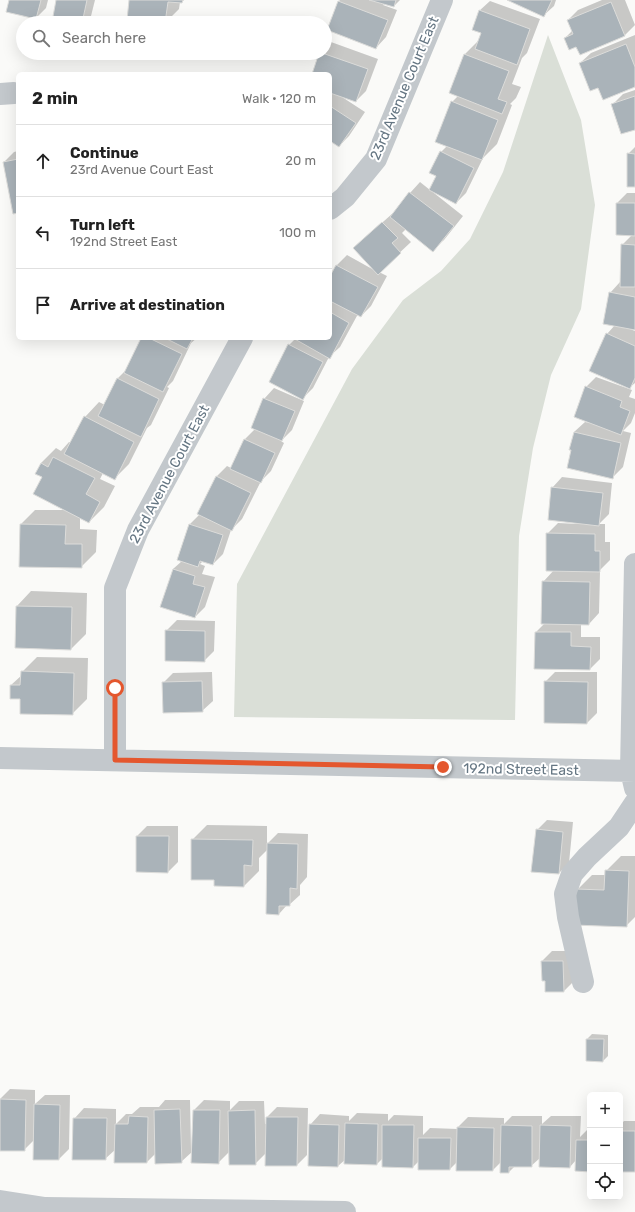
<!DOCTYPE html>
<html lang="en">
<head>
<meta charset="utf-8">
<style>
  :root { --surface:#fff; --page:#f6f6f6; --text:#222; --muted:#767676; --line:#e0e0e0 }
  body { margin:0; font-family:Rubik,sans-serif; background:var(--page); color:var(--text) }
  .controls { position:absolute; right:12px; bottom:12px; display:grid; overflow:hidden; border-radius:6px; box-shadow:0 4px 16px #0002 }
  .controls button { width:36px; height:36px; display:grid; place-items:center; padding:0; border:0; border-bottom:1px solid var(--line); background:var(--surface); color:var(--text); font:20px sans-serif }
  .stop { position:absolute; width:12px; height:12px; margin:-9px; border:3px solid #e4572e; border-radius:50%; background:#fff }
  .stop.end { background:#e4572e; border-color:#fff; box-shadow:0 1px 4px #0008 }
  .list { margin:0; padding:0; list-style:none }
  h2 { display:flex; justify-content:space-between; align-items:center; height:52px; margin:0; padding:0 16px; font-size:17px }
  h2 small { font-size:13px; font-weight:400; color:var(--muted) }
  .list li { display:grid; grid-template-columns:26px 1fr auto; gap:12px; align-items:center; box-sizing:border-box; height:72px; padding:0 16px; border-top:1px solid var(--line) }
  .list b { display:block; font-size:15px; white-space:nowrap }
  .list p { margin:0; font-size:13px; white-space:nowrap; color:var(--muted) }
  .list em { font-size:13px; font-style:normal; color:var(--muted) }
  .icon { flex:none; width:22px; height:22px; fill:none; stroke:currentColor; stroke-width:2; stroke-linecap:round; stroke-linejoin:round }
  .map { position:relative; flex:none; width:635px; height:1212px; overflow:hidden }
  .search { position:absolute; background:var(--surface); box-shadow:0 4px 16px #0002; left:16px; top:16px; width:316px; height:44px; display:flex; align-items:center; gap:10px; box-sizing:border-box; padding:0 14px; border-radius:22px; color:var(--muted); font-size:15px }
  .panel { position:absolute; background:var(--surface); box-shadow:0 4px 16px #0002; left:16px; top:72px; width:316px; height:268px; border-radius:6px }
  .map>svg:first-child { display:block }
</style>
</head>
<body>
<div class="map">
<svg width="635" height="1212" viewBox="0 0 635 1212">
  <rect width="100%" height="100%" fill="#fafaf8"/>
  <path fill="#dadfd7" d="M 548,35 L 581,120 L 595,205 L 581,309 L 551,375 L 533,448 L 519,536 L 515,720 L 234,717 L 237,584 L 352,369 L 403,300 L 441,271 L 470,239 L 503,172 Z"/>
  <path fill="#0003" d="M 10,0 L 48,0 L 46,8 L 36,18 Z
    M 57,0 L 95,0 L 91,16 L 85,23 L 61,23 L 53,22 Z
    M 130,0 L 184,0 L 182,2 L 180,2 L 179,9 L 165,23 L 158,23 Z
    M 340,0 L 400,0 L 394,6 L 384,3 L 383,5 L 397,10 L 386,37 L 376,48 L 339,1 Z
    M 509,0 L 556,0 L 554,6 L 543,16 Z
    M 602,0 L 625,0 L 635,25 L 625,35 L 577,45 L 565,38 L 572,31 L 568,20 L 578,10 Z
    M 490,1 L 540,19 L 527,53 L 522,58 L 512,84 L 521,87 L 516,98 L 510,104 L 512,105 L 497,144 L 483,158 L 466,193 L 456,203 L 434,192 L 434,193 L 463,216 L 444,240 L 433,250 L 406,229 L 402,233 L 411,242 L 379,272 L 387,276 L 371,306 L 361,316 L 358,314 L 340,347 L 329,357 L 313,388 L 303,398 L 289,345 L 295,339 L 294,338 L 330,338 L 330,278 L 337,265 L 347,255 L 374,270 L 365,238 L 393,213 L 394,214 L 410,193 L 420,182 L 430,190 L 438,176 L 441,152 L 448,145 L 452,102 L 458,96 L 450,93 L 465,54 L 479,40 L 482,32 L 479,11 Z
    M 635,35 L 635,86 L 599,86 L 580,63 L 591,53 Z
    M 331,42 L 378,59 L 366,91 L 356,101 L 342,97 L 365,112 L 349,136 L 339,146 L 330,140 L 330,93 L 331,92 L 330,92 L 330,74 L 313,74 L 320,53 L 325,53 L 325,48 Z
    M 635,90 L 635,128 L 612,105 L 623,94 Z
    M 635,147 L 635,186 L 628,154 Z
    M 18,151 L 18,212 L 4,162 L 14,152 Z
    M 627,193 L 635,193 L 635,329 L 630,329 L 635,331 L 635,383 L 629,388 L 607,334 L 615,325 L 610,293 L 620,282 L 622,245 L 632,235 L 617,203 Z
    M 142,338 L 197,338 L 191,343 L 173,381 L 167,387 L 169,388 L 151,425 L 147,428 L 129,464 L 114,479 L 103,473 L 100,479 L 115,486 L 104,507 L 89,522 L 80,517 L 80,529 L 97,530 L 96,552 L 81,567 L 21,524 L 35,510 L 67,510 L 44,477 L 41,463 L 56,448 L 61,451 L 69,442 L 71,443 L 85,417 L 99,402 L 105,405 L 118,378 L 128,368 Z
    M 596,377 L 632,390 L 629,397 L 635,399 L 635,413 L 631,423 L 623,431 L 631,433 L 623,467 L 612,478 L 574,432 L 585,422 L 590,423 L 586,387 Z
    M 274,388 L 304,401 L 292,430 L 281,441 L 284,443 L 271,471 L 261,481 L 242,519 L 231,530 L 223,554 L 213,564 L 203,561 L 200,564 L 205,566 L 202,574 L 215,577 L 205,607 L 195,617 L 173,569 L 182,561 L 190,524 L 200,514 L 199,513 L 217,476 L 227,466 L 231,468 L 244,440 L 255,429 L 264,399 Z
    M 562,477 L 612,483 L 609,514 L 599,524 L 605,524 L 605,542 L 610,542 L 610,560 L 598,572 L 600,572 L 599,613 L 589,624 L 581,624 L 581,637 L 600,637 L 600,659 L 590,669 L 535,668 L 536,632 L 545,623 L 543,582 L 554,570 L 547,534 L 558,523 L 578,524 L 578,522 L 552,488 Z
    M 31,591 L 87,593 L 86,634 L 71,649 L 17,606 Z
    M 177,620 L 215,621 L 214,651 L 204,661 L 166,631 Z
    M 37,657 L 88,658 L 87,699 L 72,714 L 11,685 L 22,675 L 22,672 Z
    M 212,672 L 213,701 L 202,711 L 163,683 L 173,673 Z
    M 555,672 L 597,672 L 597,713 L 587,723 L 545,682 Z
    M 547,820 L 573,822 L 569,863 L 559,873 L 537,830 Z
    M 207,825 L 267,826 L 267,844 L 278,833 L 308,834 L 307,877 L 300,885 L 300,895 L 289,905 L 287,905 L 279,914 L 268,849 L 259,858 L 259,871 L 244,886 L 215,879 L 192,840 Z
    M 147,826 L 178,826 L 178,862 L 168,872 L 137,836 Z
    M 621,856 L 635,856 L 635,917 L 626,926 L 577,890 L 592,875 L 606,875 L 606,871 Z
    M 552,951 L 573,951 L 574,981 L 564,991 L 542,961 Z
    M 592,1034 L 608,1035 L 608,1056 L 603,1061 L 587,1039 Z
    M 10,1089 L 35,1090 L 35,1104 L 45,1095 L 70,1095 L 69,1149 L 59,1159 L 34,1140 L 24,1150 L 0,1150 L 0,1099 Z
    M 165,1100 L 190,1100 L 191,1149 L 193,1149 L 194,1110 L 204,1100 L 230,1101 L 230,1110 L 239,1101 L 264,1101 L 265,1124 L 267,1124 L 267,1117 L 277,1107 L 308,1108 L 307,1155 L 297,1165 L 266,1153 L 255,1164 L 229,1152 L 218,1163 L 193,1151 L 181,1162 L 156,1153 L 147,1162 L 116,1149 L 105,1159 L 74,1119 L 84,1108 L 116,1109 L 116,1124 L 126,1114 L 132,1114 L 140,1107 L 159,1107 Z
    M 357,1113 L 388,1114 L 388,1121 L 394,1115 L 423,1116 L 423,1135 L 430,1128 L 458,1129 L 458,1127 L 468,1117 L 504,1118 L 504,1124 L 512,1116 L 542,1116 L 542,1124 L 551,1116 L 581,1116 L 580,1137 L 587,1130 L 590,1130 L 590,1171 L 576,1160 L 570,1167 L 540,1158 L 531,1166 L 515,1166 L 509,1172 L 501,1162 L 493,1170 L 457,1162 L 450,1169 L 419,1161 L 413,1167 L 383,1158 L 377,1164 L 346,1159 L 338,1166 L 309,1165 L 310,1125 L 320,1114 L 349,1116 L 349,1121 Z
    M 624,1121 L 635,1121 L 635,1171 L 620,1171 L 620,1125 Z"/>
  <path fill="#aab3b9" stroke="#dcdcda" d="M 9,0 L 41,0 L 36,19 L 6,12 Z
    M 56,0 L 87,0 L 82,23 L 52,22 Z
    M 129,0 L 183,0 L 182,3 L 168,2 L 165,23 L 151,23 L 127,20 Z
    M 369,0 L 396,0 L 394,7 Z
    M 507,0 L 552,0 L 544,17 Z
    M 338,1 L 388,20 L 376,49 L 327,30 Z
    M 611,2 L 625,36 L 580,55 L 576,47 L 569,50 L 564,38 L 573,34 L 567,20 Z
    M 479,10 L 530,29 L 517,65 L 475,49 L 481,33 L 472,30 Z
    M 626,44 L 635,67 L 635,87 L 603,100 L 598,88 L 590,91 L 579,63 Z
    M 319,53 L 322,53 L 368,69 L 356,102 L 330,93 L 330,74 L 312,74 Z
    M 464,54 L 509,71 L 498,99 L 507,102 L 502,114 L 449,93 Z
    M 635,96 L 635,130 L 621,134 L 611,104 Z
    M 451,101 L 498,120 L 482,160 L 435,142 Z
    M 330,106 L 356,123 L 339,147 L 330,141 Z
    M 440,151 L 474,168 L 456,204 L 429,190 L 436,176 L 429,173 Z
    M 627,153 L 635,154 L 635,187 L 627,187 Z
    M 18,159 L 18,213 L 13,214 L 3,162 Z
    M 409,192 L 454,226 L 433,252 L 390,217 Z
    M 616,203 L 635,203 L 635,236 L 616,235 Z
    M 382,222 L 398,238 L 392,243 L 401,253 L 378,275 L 353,248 Z
    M 621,244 L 635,245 L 635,287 L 620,287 Z
    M 336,265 L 378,287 L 361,317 L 330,301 L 330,276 Z
    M 609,292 L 635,297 L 635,330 L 603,324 Z
    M 330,312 L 349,323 L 330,359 L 293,338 L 330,338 Z
    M 606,333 L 635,346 L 635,378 L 630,389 L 589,371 Z
    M 141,338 L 149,338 L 182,354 L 163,392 L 124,373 Z
    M 165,338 L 193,338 L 187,349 Z
    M 288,344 L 323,362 L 303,400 L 269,382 Z
    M 117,378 L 159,399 L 141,437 L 98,416 Z
    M 585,386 L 622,401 L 620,407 L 630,411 L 621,435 L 574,417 Z
    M 263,398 L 295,411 L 282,441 L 251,428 Z
    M 84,416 L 134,442 L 115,480 L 64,454 Z
    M 574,432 L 621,443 L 613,479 L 567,468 L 571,450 L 569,450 Z
    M 244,439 L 275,453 L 261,483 L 230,469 Z
    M 53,457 L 95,478 L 86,494 L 100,502 L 89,523 L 33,494 L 42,477 L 35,474 L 41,463 L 48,467 Z
    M 216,476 L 251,493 L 232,531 L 197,514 Z
    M 551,487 L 603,493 L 599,526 L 548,520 Z
    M 20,524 L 66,525 L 65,544 L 82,544 L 82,568 L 19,567 Z
    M 189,524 L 223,535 L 213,565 L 200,561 L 198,567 L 177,560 Z
    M 546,533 L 595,534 L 595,551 L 600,551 L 600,572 L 546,571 Z
    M 173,569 L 195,576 L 193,584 L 205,587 L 195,618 L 160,607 Z
    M 542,581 L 590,582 L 589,625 L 541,624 Z
    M 16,606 L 72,607 L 71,650 L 15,648 Z
    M 165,630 L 205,631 L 205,662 L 165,661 Z
    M 535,632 L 571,632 L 571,646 L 591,647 L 590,670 L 534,669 Z
    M 21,671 L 74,673 L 73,715 L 20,714 L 20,699 L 10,699 L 10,685 L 20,685 Z
    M 202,681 L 203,712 L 163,713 L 162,682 Z
    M 544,681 L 588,682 L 587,724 L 544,723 Z
    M 536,829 L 563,832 L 559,874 L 531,872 Z
    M 136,836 L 169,836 L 168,873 L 136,872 Z
    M 191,839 L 253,840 L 252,866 L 244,865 L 244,887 L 214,886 L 214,880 L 191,880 Z
    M 267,843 L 298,844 L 297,889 L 290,888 L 290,906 L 279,906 L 279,915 L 266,914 Z
    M 605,870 L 629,871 L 627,927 L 574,925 L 576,889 L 604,890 Z
    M 541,961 L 563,961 L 564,992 L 545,992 L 545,981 L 542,981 Z
    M 586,1039 L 604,1039 L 603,1062 L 586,1061 Z
    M 0,1099 L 26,1100 L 25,1151 L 0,1151 Z
    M 34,1104 L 60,1105 L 59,1160 L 33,1160 Z
    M 180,1109 L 182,1163 L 155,1164 L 154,1110 Z
    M 193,1110 L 220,1110 L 219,1164 L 191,1163 Z
    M 255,1110 L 256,1165 L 229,1165 L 228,1111 Z
    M 129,1116 L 148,1117 L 147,1163 L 114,1163 L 115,1124 L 128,1124 Z
    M 266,1117 L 298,1117 L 297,1166 L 265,1166 Z
    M 73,1118 L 107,1118 L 106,1160 L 72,1160 Z
    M 345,1123 L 378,1124 L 377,1165 L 344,1164 Z
    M 309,1124 L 339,1125 L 338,1167 L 308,1166 Z
    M 382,1125 L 414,1125 L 413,1168 L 382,1167 Z
    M 501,1125 L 532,1126 L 532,1167 L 509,1167 L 509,1173 L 500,1173 Z
    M 540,1125 L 571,1126 L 570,1168 L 539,1167 Z
    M 457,1127 L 494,1128 L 493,1171 L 456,1171 Z
    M 620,1131 L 635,1131 L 635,1172 L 620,1172 Z
    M 418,1138 L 451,1138 L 450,1170 L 418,1170 Z
    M 576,1140 L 590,1140 L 590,1172 L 575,1171 Z"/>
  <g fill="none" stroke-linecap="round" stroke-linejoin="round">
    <path stroke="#c3c8cc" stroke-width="22" d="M 0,94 L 14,93
      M 330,209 L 345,197 L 376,159 L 442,0
      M 635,564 L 631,771 L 635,788
      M 0,758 L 635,771
      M 115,760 L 115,588 L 138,530 L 242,338
      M 583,982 L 568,917 L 565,894 L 572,874 L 587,857 L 619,827 L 635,803
      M 0,1201 L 45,1208 L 345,1212"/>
  </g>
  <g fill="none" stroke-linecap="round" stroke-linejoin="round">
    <path stroke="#e4572e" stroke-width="5" d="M 115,688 L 115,760 L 443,767"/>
  </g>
  <g text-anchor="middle" stroke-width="4" stroke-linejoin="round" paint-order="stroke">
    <g font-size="14" fill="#657683" stroke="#fff">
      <text transform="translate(404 88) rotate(-67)" y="5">23rd Avenue Court East</text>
      <text transform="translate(169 474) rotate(-62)" y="5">23rd Avenue Court East</text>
      <text transform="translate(521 769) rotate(1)" y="5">192nd Street East</text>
    </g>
  </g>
</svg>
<div class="controls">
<button>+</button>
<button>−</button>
<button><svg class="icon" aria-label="locate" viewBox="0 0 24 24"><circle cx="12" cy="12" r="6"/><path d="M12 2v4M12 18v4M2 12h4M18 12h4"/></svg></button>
</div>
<div class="stop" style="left:115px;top:688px"></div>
<div class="stop end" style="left:443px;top:767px"></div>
<div class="search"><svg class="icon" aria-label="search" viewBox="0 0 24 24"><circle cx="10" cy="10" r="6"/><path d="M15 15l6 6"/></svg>Search here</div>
<section class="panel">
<h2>2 min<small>Walk · 120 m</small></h2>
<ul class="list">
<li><svg class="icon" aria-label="ahead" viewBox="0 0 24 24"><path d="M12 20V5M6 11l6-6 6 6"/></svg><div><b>Continue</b><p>23rd Avenue Court East</p></div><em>20 m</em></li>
<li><svg class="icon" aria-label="left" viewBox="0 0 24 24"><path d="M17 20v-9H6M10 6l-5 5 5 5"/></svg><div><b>Turn left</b><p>192nd Street East</p></div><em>100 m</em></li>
<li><svg class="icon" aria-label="arrive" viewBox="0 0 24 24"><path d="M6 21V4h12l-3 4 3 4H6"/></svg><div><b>Arrive at destination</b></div></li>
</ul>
</section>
</div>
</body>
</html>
